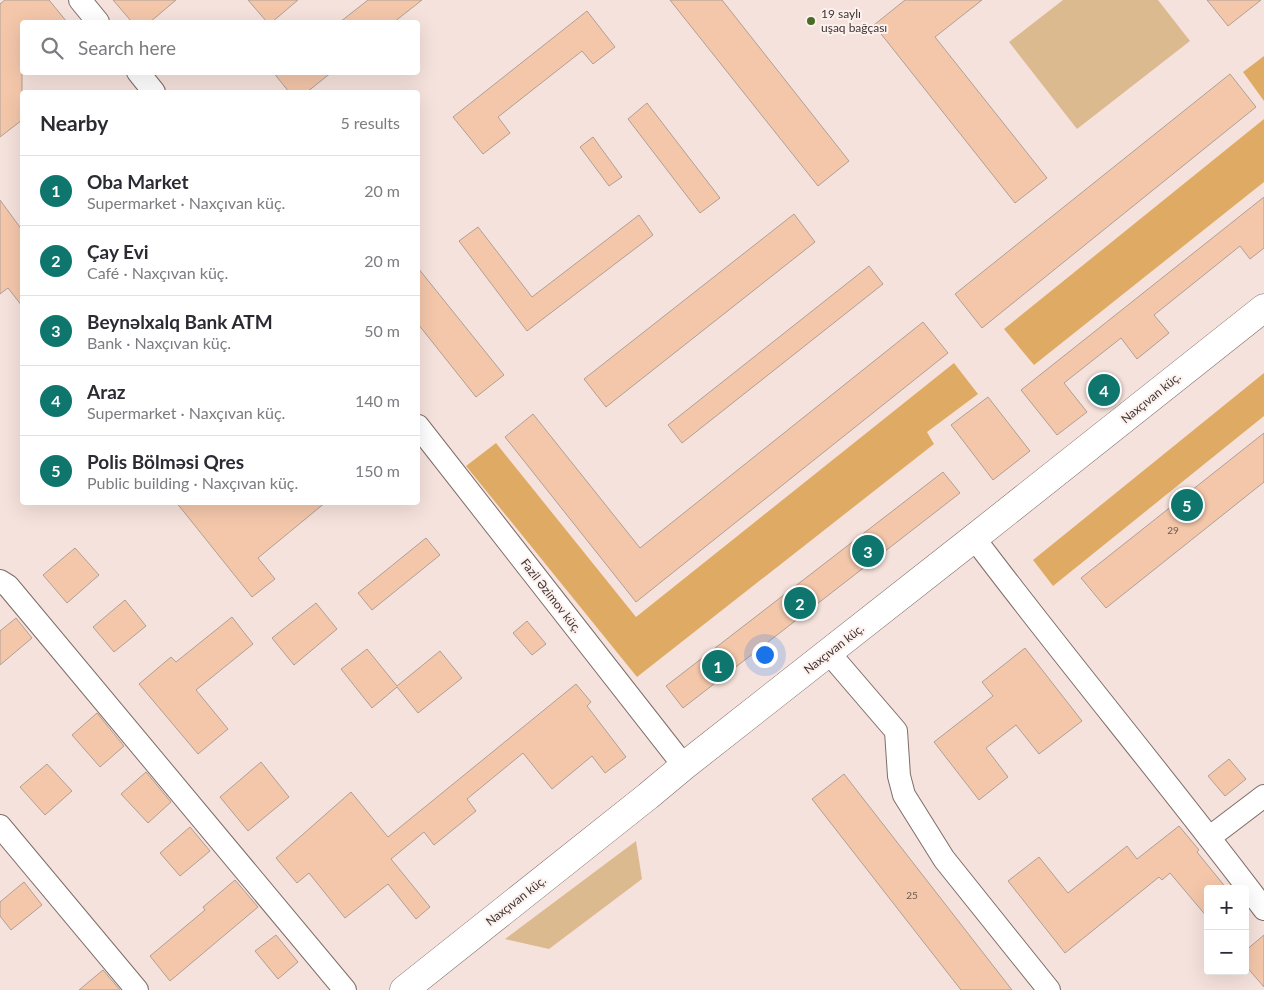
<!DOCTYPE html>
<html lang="en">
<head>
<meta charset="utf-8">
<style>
  :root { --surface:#fff; --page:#f2f2f3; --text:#2b2b33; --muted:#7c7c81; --line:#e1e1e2; --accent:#0f766e }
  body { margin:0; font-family:Lato,sans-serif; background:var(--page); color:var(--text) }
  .controls { position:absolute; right:15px; bottom:15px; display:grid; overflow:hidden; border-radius:5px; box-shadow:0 5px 20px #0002 }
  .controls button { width:45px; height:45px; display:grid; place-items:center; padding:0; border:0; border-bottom:1px solid var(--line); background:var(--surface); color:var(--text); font:25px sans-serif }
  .you { position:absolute; left:764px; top:654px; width:18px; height:18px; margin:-12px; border:4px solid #fff; border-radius:50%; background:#1a73e8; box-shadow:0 0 0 8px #1a73e833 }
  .badge { display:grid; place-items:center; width:32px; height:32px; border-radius:50%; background:var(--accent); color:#fff; font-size:16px; font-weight:700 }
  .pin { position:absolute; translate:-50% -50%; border:2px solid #fff; box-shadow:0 1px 5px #0006 }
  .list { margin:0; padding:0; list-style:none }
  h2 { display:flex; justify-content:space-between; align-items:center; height:65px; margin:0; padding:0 20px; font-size:21px }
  h2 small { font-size:16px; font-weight:400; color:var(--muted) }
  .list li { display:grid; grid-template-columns:32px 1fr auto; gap:15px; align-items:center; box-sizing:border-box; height:70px; padding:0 20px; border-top:1px solid var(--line) }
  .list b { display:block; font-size:19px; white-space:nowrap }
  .list p { margin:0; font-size:16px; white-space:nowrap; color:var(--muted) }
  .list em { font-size:16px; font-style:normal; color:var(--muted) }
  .icon { flex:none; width:28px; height:28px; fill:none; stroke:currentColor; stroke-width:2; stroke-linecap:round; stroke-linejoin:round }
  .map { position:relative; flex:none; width:1264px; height:990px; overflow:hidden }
  .search { position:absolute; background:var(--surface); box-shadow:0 5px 20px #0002; left:20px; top:20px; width:400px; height:55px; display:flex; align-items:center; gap:12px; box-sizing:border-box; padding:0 18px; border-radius:5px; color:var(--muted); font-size:19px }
  .panel { position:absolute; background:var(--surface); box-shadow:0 5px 20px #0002; left:20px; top:90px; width:400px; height:415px; border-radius:5px }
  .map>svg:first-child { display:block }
</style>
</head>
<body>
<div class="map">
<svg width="1264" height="990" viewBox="0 0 1264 990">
  <rect width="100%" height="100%" fill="#f6e2dc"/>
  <path fill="#dbba8f" d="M 1063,0 L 1158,0 L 1190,41 L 1077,129 L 1009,42 Z
    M 636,841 L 642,879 L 549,949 L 505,939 Z"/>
  <path fill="#dfab64" d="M 1264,56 L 1264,101 L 1243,72 Z
    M 1264,119 L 1264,182 L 1034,365 L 1004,329 Z
    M 954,363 L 978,394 L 927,432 L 934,444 L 637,677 L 466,466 L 496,443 L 636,617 Z
    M 1264,373 L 1264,416 L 1053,586 L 1033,560 Z"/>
  <path fill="#f4c7aa" stroke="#af9f95" d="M 5,0 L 49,0 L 67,22 L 22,22 L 22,120 L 0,137 L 0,4 Z
    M 113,0 L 176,0 L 150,22 L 132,22 Z
    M 248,0 L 298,0 L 272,22 L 267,22 Z
    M 368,0 L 422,0 L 394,22 L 340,22 Z
    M 670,0 L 722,0 L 849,161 L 818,186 Z
    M 905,0 L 982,0 L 935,37 L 1047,178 L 1015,203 L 874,25 Z
    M 1207,0 L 1261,0 L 1228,26 Z
    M 587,11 L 615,47 L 593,64 L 582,51 L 498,117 L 510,133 L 483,154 L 453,117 Z
    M 273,72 L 332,72 L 307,92 L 289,92 Z
    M 1230,74 L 1256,107 L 982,328 L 955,294 Z
    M 647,103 L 720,198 L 700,213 L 628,119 Z
    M 593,137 L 622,177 L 609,186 L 580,147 Z
    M 1264,197 L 1264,248 L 1250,259 L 1240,246 L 1154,315 L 1169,333 L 1137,359 L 1121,338 L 1064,383 L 1087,412 L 1057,435 L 1021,390 Z
    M 0,200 L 22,230 L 22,306 L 8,288 L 0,294 Z
    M 794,214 L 815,242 L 606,407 L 584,379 Z
    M 639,215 L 653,235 L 527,331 L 459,241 L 478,227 L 532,297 Z
    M 869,266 L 883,284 L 682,443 L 668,425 Z
    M 418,268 L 504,375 L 476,397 L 418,324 Z
    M 923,322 L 948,353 L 636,602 L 505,437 L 533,414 L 640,548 Z
    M 988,397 L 1030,451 L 993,480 L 951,425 Z
    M 1264,433 L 1264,482 L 1106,608 L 1081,578 Z
    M 943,472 L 960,493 L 683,708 L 666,686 Z
    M 176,502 L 326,502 L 258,558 L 275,579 L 252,597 Z
    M 426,538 L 440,555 L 372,610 L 358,593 Z
    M 75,548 L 99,575 L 67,603 L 43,575 Z
    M 125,600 L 146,626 L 114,652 L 93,627 Z
    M 316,603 L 337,629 L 294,665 L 272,638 Z
    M 232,617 L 253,644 L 196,690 L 228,729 L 198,754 L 139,684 L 171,657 L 176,662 Z
    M 16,618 L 32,638 L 0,665 L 0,631 Z
    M 527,621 L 546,644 L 532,655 L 513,633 Z
    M 1025,648 L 1082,721 L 1039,754 L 1016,725 L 986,748 L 1008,777 L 979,800 L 934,742 L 993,696 L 982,682 Z
    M 367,649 L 397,686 L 440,651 L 462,678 L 418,713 L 397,687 L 372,708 L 341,669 Z
    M 576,684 L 591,702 L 587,706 L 626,757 L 605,773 L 592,756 L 552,789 L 523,753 L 467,799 L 476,811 L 434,845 L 424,832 L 391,859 L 430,907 L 416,919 L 388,884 L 345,918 L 309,873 L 297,883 L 276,858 L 351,792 L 388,837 Z
    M 97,713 L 124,746 L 100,767 L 72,735 Z
    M 1229,759 L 1246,779 L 1225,796 L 1208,776 Z
    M 261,762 L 289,797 L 248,831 L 220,797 Z
    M 47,764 L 72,791 L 45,815 L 20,787 Z
    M 146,772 L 171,802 L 148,823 L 121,794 Z
    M 844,774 L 1012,990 L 961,990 L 812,799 Z
    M 1179,826 L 1199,850 L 1197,852 L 1227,889 L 1208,889 L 1208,918 L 1170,873 L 1162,880 L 1159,877 L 1065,953 L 1008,881 L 1039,857 L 1068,893 L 1127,846 L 1137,859 Z
    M 190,827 L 210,851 L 180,876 L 160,853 Z
    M 235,880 L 258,907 L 170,981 L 150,956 L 205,910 L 203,907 Z
    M 24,882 L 42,905 L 11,930 L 0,916 L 0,902 Z
    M 276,935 L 298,962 L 278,979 L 255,951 Z
    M 1264,935 L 1264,987 L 1245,965 L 1245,951 Z
    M 103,970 L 120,990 L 79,990 Z"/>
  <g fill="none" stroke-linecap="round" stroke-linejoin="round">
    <g stroke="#7e6d68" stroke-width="24">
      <path id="minor" d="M 80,0 L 98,22
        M 138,72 L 154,92
        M 418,426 L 684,766
        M 974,538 C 1069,664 1170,784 1264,909
        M 0,581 L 8,586 L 345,990
        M 829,653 L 896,731 L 899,776 L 904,795 L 944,859 L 1049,990
        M 0,826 L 137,990
        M 1210,837 L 1264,796"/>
    </g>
    <g stroke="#7e6d68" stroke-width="29">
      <path id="tertiary" d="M 404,990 L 648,796 L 684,766 L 974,538 L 1264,308"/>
    </g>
    <use href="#minor" stroke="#fff" stroke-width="22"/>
    <use href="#tertiary" stroke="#fff" stroke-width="28"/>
  </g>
  <circle fill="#466c26" stroke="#fdf1ee" stroke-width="2" cx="811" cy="21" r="5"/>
  <g text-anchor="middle" stroke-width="4" stroke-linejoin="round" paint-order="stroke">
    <g font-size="10" fill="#6b5a51">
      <text x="1173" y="534">29</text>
      <text x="912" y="899">25</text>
    </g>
    <g font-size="12" fill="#3d3533" stroke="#fdf1ee" text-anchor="start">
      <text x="821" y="18">19 saylı<tspan x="821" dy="14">uşaq bağçası</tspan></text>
    </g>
    <g font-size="12" fill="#3d3533" stroke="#fdf1ee">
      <text transform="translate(1151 398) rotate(-39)" y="4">Naxçıvan küç.</text>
      <text transform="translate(551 596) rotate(52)" y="4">Fazil Əzimov küç.</text>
      <text transform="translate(834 649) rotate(-38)" y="4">Naxçıvan küç.</text>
      <text transform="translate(516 901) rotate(-38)" y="4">Naxçıvan küç.</text>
    </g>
  </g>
</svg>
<div class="controls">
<button>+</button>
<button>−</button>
</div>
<div class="you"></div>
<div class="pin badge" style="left:718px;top:666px">1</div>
<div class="pin badge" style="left:800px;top:603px">2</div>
<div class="pin badge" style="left:868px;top:551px">3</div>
<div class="pin badge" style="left:1104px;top:390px">4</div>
<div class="pin badge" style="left:1187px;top:505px">5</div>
<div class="search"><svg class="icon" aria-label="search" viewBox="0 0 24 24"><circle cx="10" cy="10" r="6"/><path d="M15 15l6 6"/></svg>Search here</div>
<section class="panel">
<h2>Nearby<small>5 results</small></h2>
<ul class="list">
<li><span class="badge">1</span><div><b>Oba Market</b><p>Supermarket · Naxçıvan küç.</p></div><em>20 m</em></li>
<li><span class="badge">2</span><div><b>Çay Evi</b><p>Café · Naxçıvan küç.</p></div><em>20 m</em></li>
<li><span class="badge">3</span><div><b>Beynəlxalq Bank ATM</b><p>Bank · Naxçıvan küç.</p></div><em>50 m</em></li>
<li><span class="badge">4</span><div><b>Araz</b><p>Supermarket · Naxçıvan küç.</p></div><em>140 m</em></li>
<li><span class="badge">5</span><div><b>Polis Bölməsi Qres</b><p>Public building · Naxçıvan küç.</p></div><em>150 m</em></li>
</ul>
</section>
</div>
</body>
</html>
